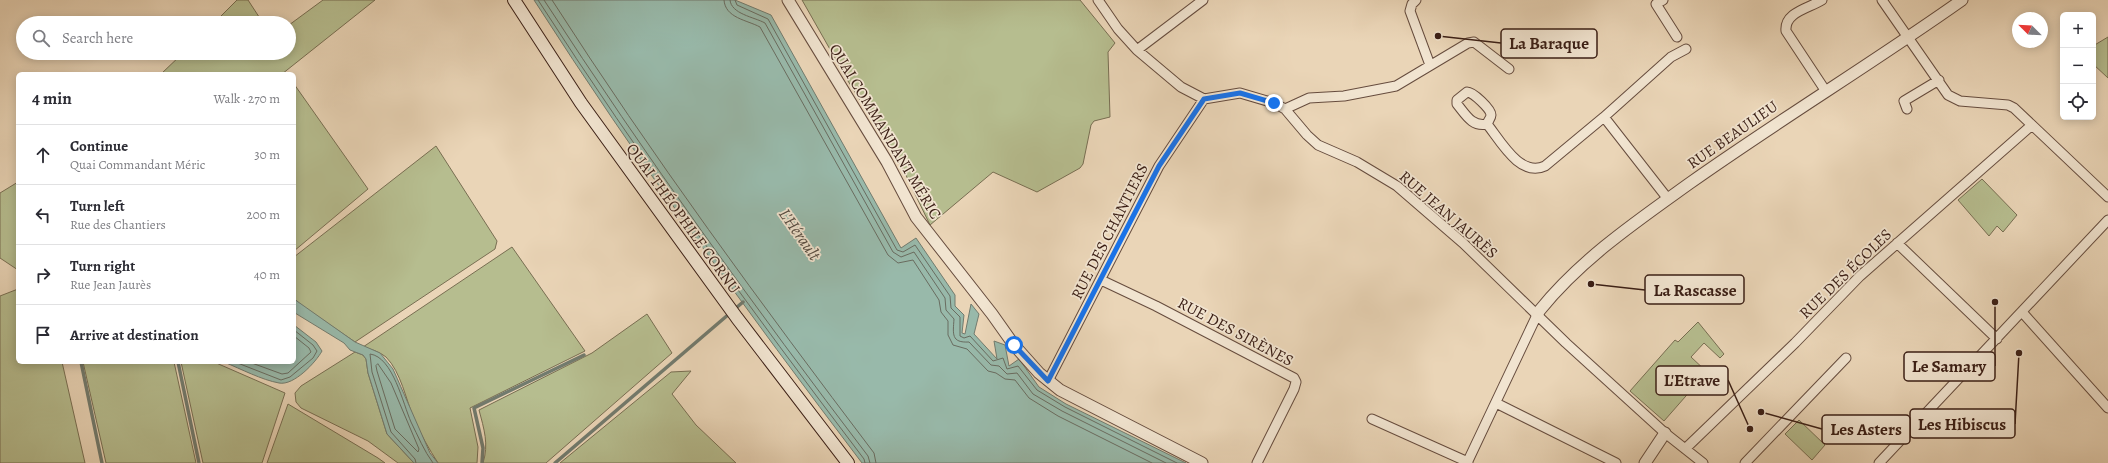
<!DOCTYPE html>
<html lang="en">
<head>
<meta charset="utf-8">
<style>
  :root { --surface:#fff; --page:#f7f7f7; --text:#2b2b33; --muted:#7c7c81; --line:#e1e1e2 }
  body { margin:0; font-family:Alegreya,serif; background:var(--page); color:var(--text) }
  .controls { position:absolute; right:12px; top:12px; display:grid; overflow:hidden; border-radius:6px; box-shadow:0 2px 10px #0003 }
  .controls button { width:36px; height:36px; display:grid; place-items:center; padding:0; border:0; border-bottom:1px solid var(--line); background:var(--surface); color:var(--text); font:20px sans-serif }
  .compass { position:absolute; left:2012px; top:12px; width:36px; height:36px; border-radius:50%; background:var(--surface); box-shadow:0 2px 10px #0003; rotate:294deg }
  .stop { position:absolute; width:12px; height:12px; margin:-9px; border:3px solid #1a73e8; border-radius:50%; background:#fff }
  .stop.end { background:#1a73e8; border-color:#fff; box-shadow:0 1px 4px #0008 }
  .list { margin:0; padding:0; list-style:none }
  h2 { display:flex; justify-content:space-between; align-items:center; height:52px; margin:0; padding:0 16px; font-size:17px }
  h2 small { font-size:13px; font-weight:400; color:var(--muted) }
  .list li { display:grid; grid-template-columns:26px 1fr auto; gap:12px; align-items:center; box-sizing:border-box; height:60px; padding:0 16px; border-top:1px solid var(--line) }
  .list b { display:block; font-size:15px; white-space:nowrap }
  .list p { margin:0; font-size:13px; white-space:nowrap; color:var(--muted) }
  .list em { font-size:13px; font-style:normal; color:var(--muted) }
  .icon { flex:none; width:22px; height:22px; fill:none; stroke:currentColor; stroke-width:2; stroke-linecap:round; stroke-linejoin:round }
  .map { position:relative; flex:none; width:2108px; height:463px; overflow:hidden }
  .search { position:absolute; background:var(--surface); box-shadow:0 2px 10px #0003; left:16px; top:16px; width:280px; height:44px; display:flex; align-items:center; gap:10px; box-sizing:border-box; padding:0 14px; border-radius:22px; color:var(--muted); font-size:15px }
  .panel { position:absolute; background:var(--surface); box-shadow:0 2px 10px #0003; left:16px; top:72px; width:280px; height:292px; border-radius:6px }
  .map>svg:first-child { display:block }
</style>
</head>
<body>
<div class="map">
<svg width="2108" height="463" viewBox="0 0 2108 463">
  <rect width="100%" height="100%" fill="#ead5b7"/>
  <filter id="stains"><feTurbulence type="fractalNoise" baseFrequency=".005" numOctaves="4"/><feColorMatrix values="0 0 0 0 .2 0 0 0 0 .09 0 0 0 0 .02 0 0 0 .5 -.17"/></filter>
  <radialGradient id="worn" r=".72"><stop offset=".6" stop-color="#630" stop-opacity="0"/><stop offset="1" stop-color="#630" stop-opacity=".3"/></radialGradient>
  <path fill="#b6bd8f" stroke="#786e52" d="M 237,0 L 248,0 L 263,23 L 214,23 Z
    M 323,0 L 375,0 L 282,74 L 161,74 L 183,53 L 289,53 L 289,25 Z
    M 802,0 L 1080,0 L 1115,43 L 1108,52 L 1110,117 L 1094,121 L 1091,125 L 1083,164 L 1080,168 L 1037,192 L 993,172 L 930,225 L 903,169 L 848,81 Z
    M 2108,37 L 2108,78 L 2093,64 L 2093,46 Z
    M 294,84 L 368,189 L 294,251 Z
    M 436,146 L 497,241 L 495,249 L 355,342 L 301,305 L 294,298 L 294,257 Z
    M 1982,179 L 2017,215 L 2003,232 L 1997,226 L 1989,236 L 1958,200 Z
    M 18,182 L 18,270 L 0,258 L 0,193 Z
    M 512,247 L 585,351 L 470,408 L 478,447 L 477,463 L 438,463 C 429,449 421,435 414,419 C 406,400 401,372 386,357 C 380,352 371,349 363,347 Z
    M 18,289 L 18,362 L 62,362 L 85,463 L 0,463 L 0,296 Z
    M 647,314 L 672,353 L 546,463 L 483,463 C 489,444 484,429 479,410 L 592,353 Z
    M 1698,322 L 1724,354 L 1720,358 L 1704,343 L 1691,357 L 1707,372 L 1664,421 L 1630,391 L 1675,340 L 1678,342 Z
    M 355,352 L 363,355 L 366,359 L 368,373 L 387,434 L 414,463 L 398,463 L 368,441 L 301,408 L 296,402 L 295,393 L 301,386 Z
    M 83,362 L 174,362 L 196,463 L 106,463 Z
    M 181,362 L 214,362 L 285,393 L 262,463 L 203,463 Z
    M 691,371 L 672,394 L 696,425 L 736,463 L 560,463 L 671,372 Z
    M 288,404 L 378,458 L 385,463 L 267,463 Z
    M 1799,420 L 1825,445 L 1812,460 L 1785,434 Z"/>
  <path fill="#98b9aa" stroke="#727b6e" d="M 534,0 L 735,0 L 771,15 L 901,248 L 916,238 L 955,295 L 955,306 L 964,315 L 962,333 L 965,334 L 971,304 L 979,314 L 974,334 L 997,359 L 994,341 L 1005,345 L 1009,366 L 1019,359 L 1039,387 L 1066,404 L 1186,463 L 862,463 C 748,313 636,159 534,0 Z
    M 294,299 L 355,342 L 380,353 L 393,369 L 430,453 L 438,463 L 414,463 L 387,434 L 368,373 L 366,359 L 363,355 L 350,350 L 344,343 L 295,313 Z
    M 294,325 L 316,342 L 322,351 C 316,362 294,386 279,383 C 262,380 241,369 224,362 L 294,362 Z"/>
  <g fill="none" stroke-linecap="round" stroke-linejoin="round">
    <path stroke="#696c60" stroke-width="1" d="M 538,0 C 640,158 751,310 864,459 L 865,463
      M 544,0 C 646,157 755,308 868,456 L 870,463
      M 552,0 C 652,156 762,305 874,453 L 876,463
      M 724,0 C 725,18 747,20 760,27 L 888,255 L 898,263 L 913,260 L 939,300 L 941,312 L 948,321 L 948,335 L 953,345 L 967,349 L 988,371 L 996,373 L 1005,379 L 1015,380 L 1029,398 L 1058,416 L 1152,463
      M 730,0 C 731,14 754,17 765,23 L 893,252 L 901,257 L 914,252 L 945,298 L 946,310 L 954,319 C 953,334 951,343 969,342 L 991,365 L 999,366 L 1007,374 L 1017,373 L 1033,394 L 1062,411 L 1166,463
      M 735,0 L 737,5 L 768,19 L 897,250 L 903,252 L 915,245 L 950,296 L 951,308 L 960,317 L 960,336 L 964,338 L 970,336 L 993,361 L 1003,358 L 1007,369 L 1018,366 L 1037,390 L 1065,407 L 1177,463
      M 235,362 L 281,380 L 290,377 L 313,358 L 317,351 L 313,345 L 294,330
      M 249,362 L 282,374 L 288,373 L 311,352 L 309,348 L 294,336
      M 378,364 L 391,383 L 419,449 L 418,452 L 395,429 L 377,371 L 376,366 Z
      M 416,463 L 415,459 L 391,432 L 372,372 L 370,354 C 393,357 403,404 411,422 C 418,436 424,451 433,463"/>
    <path stroke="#727b6e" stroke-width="3.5" d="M 81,362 L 102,463
      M 178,362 L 199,463
      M 482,463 L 483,448 L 474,408 L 584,355
      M 555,463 L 743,302"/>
    <g stroke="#664c3e" stroke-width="11">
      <path id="minor" d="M 1098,0 L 1118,29 L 1137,50 L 1181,87 L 1204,99 L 1240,93 L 1274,103 L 1285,109 L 1307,135 L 1318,145 L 1357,162 L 1397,186 L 1463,243 L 1566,343 L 1665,433 L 1703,463
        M 1416,0 L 1412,4 L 1410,11 L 1430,65
        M 1663,0 L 1656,4 L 1677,37
        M 1822,0 C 1810,8 1784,12 1786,31 L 1825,90
        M 1882,0 L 1948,95 L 1960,101 L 2008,105 L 2014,108 L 2108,197
        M 1137,50 L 1203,0
        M 1467,92 C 1473,92 1491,109 1491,115 C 1491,118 1488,121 1487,124 C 1472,127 1466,115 1457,104 L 1457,100 Z
        M 1285,109 L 1309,98 L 1344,96 L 1396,86 L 1468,43 L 1474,42 L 1509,69
        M 1907,109 L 1904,101 L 1939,80
        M 1604,117 L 1671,57 L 1686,49
        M 1487,124 C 1500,140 1520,178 1545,166 L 1604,117 L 1668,199
        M 1897,243 L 1997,339
        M 1101,280 L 1156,306 L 1294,378 L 1296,382 L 1294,389 L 1257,463
        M 2022,312 L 2108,408
        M 1048,381 L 1159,166 L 1204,99
        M 1496,403 L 1616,463
        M 1372,419 L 1468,462
        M 1685,449 L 1795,343 L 1860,276 L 2032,125
        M 1467,463 L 1537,315
        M 1745,463 L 1846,358
        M 1879,463 L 2108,220"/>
    </g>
    <g stroke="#664c3e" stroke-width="13">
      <path id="tertiary" d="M 788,0 L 887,162 L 916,217 L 992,314 L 1014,345 L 1039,373 L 1060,390 L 1202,463
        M 1537,315 L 1540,310 C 1581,259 1637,221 1690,183 C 1779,120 1873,63 1962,0
        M 1645,463 L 1665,433"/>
    </g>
    <g stroke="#3a1e15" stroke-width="14">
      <path id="secondary" d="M 514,0 L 581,103 L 737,318 L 848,463"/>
    </g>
    <use href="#minor" stroke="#f1e4d0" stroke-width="9"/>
    <use href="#tertiary" stroke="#f1e4d0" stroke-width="11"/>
    <use href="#secondary" stroke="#f1e4d0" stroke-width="12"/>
  </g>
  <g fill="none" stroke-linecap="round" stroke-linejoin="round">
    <path stroke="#1a73e8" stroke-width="5" d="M 1014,345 L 1048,381 L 1159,166 L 1204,99 L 1240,93 L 1274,103"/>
  </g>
  <g text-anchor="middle" stroke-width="3.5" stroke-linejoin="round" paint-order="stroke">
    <g font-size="16" fill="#3a1e15" stroke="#f1e4d0">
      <text transform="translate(886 131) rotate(59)" y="6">QUAI COMMANDANT MÉRIC</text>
      <text transform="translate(1732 134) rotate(-35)" y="6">RUE BEAULIEU</text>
      <text transform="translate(1449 214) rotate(41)" y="6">RUE JEAN JAURÈS</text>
      <text transform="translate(684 218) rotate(54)" y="6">QUAI THÉOPHILE CORNU</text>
      <text transform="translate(1109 231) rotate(-63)" y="6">RUE DES CHANTIERS</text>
      <text transform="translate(1845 273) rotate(-44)" y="6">RUE DES ÉCOLES</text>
      <text transform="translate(1236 331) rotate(28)" y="6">RUE DES SIRÈNES</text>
    </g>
    <g font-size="17" font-style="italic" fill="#564c42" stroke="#f1e4d0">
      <text transform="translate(800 234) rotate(55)" y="6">L'Hérault</text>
    </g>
  </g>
  <path fill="none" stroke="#3a1e15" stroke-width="1.5" d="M1438 36L1501 43M1591 284L1645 290M1995 302L1995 366M1750 429L1728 380M2019 353L2015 424M1761 412L1822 429"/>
  <g fill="#3a1e15" stroke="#f1e4d0" stroke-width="1.5">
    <circle cx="1438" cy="36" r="4"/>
    <circle cx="1591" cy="284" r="4"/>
    <circle cx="1995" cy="302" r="4"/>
    <circle cx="1750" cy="429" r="4"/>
    <circle cx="2019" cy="353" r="4"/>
    <circle cx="1761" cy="412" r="4"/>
  </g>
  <g fill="#f1e4d0" stroke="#3a1e15" stroke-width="1.5">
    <rect x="1501" y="29" width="96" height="29" rx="4"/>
    <rect x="1645" y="275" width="99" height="29" rx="4"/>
    <rect x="1904" y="352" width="91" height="29" rx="4"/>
    <rect x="1656" y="366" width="72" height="29" rx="4"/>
    <rect x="1910" y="409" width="105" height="29" rx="4"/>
    <rect x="1822" y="415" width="88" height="29" rx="4"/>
  </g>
  <g font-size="17" text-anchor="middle" font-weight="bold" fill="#3a1e15">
    <text x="1549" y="49">La Baraque</text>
    <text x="1695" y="296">La Rascasse</text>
    <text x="1949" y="372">Le Samary</text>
    <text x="1692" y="386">L'Etrave</text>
    <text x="1962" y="430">Les Hibiscus</text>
    <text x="1866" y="435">Les Asters</text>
  </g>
  <rect width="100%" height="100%" filter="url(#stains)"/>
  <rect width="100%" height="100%" fill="url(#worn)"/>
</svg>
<div class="controls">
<button>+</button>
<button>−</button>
<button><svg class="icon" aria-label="locate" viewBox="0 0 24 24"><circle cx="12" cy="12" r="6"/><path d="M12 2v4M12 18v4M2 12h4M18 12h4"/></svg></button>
</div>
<svg class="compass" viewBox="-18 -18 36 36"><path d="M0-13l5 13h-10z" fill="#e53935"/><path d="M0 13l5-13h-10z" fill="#7c7c81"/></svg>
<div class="stop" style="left:1014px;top:345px"></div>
<div class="stop end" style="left:1274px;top:103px"></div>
<div class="search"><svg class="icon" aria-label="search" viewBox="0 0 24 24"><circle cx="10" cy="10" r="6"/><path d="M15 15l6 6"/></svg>Search here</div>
<section class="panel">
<h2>4 min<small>Walk · 270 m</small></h2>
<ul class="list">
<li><svg class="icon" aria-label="ahead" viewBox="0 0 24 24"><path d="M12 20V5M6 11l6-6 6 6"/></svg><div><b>Continue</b><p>Quai Commandant Méric</p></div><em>30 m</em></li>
<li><svg class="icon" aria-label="left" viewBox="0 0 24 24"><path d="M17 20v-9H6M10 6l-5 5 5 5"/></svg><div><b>Turn left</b><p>Rue des Chantiers</p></div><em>200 m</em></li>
<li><svg class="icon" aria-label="right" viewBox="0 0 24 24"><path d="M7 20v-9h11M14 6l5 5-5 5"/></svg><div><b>Turn right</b><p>Rue Jean Jaurès</p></div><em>40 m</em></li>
<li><svg class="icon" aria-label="arrive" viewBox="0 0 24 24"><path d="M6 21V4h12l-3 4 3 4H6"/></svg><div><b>Arrive at destination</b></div></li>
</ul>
</section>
</div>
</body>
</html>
